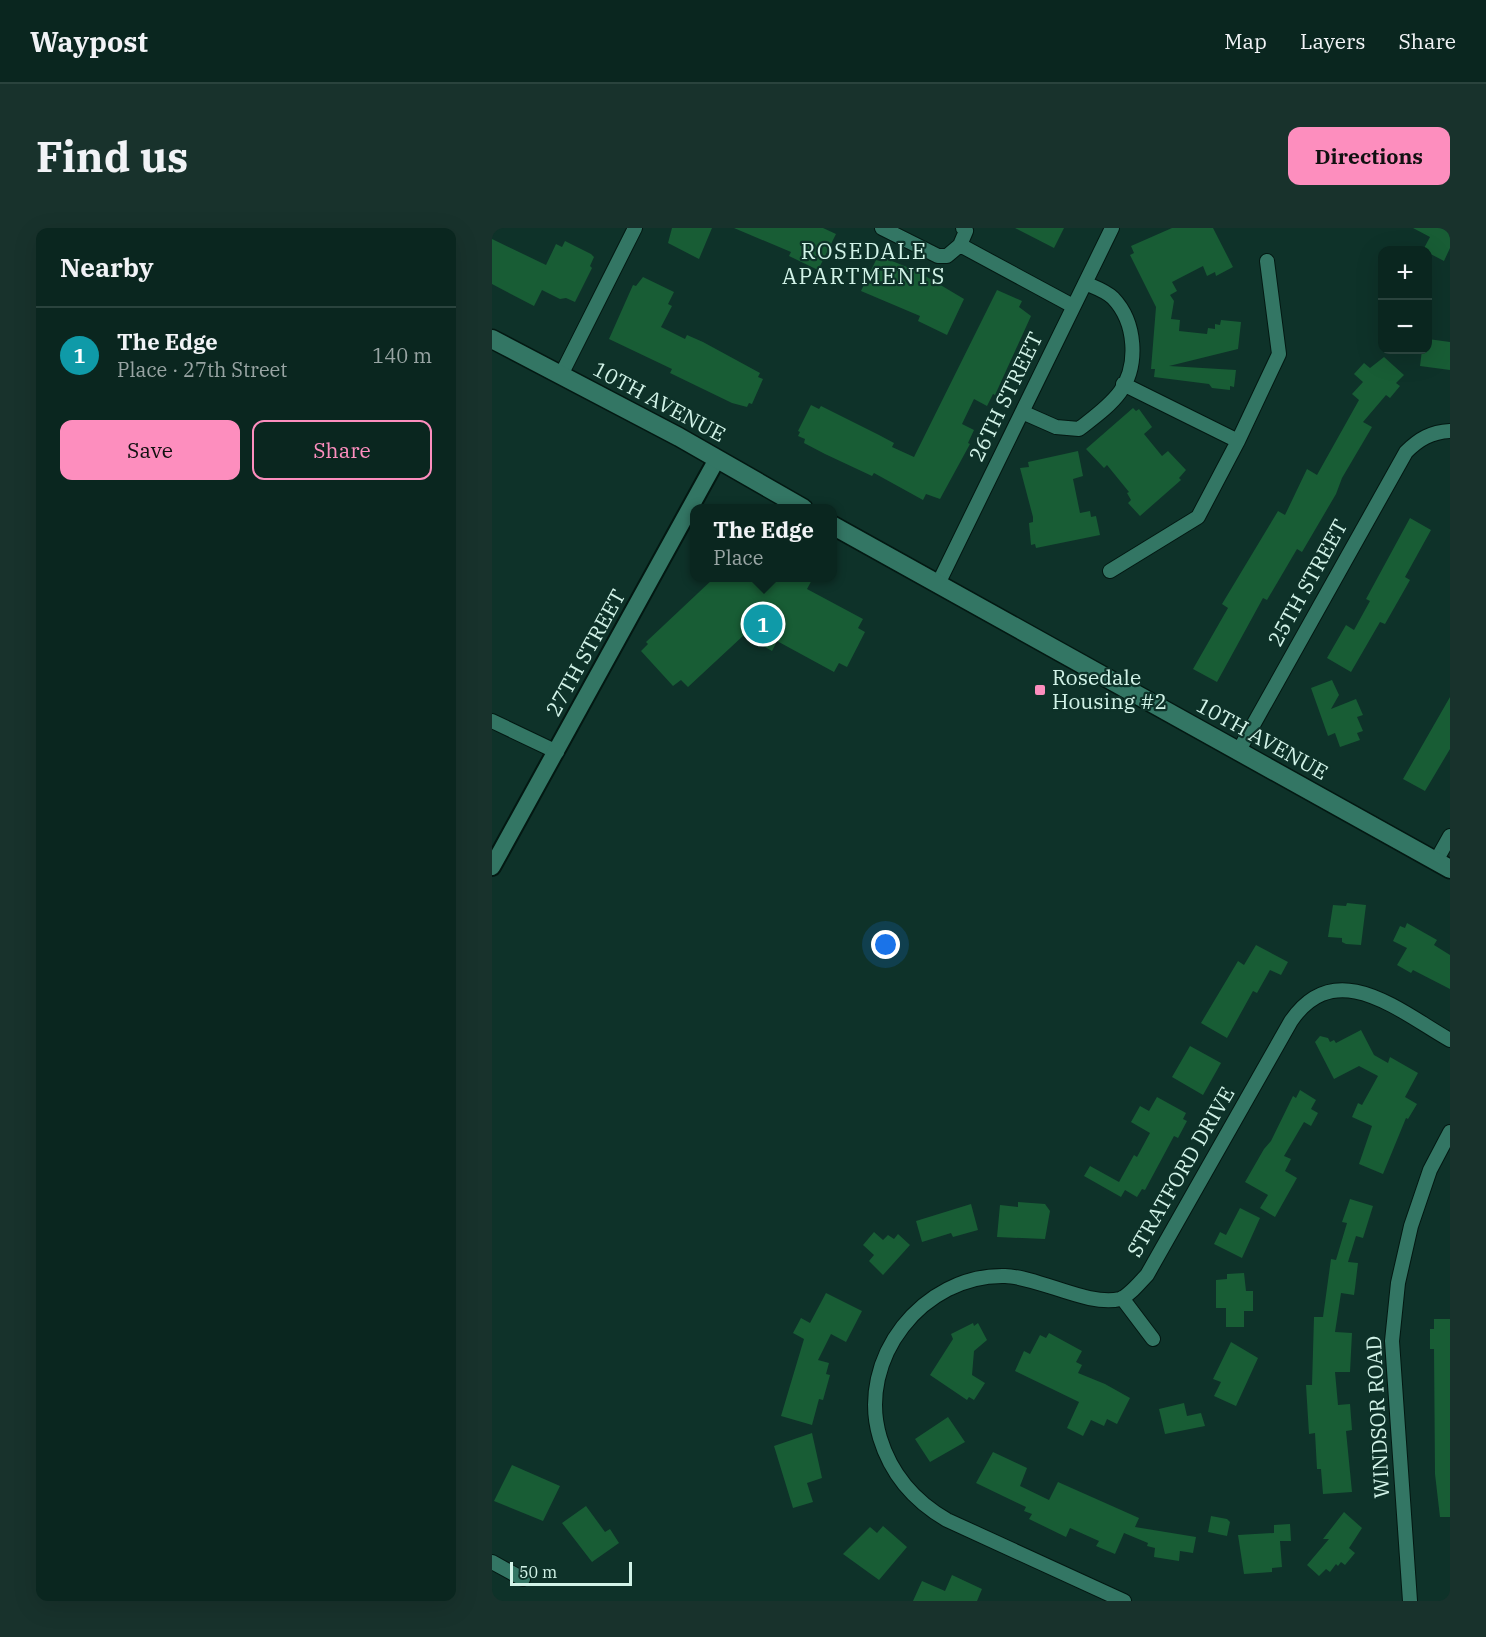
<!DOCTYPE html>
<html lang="en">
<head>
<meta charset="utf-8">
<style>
  :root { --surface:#0a261f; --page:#18322c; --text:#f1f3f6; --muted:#99a5a4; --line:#2a433d; --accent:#fd8ebe }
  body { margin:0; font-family:"IBM Plex Serif",serif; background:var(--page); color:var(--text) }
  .controls { position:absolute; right:18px; top:18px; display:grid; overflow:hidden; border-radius:12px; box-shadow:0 6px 24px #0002 }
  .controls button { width:54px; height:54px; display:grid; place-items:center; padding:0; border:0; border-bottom:2px solid var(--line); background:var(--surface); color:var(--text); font:30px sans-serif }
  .scale { position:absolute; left:18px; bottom:15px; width:122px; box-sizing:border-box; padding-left:6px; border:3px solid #d2f3e8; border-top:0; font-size:16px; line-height:21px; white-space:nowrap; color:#d2f3e8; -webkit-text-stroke:4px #0e3229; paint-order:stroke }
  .you { position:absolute; left:394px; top:717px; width:21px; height:21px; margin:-15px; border:4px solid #fff; border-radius:50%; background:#1a73e8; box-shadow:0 0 0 9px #1a73e833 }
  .badge { display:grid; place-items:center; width:39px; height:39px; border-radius:50%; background:var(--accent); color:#fff; font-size:20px; font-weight:700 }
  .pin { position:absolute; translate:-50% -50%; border:3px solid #fff; box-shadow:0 2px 6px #0006 }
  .popup { position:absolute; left:198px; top:276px; width:147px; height:78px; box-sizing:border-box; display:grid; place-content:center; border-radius:12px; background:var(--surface); filter:drop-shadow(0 2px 4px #0005); font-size:20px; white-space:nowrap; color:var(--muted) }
  .popup b { font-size:22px; color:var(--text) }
  .popup::after { content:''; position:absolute; left:50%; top:100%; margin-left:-12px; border:12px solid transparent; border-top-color:var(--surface) }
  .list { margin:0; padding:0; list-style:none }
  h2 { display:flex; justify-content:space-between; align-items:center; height:78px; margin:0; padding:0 24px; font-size:26px }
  h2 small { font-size:20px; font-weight:400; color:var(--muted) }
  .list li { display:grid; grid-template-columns:39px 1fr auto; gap:18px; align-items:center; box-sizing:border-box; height:96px; padding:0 24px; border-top:2px solid var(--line) }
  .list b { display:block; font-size:22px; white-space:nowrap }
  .list p { margin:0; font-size:20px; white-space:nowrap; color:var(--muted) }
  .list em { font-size:20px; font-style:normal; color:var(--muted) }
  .actions { display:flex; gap:12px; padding:18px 24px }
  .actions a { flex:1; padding:14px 0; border:2px solid var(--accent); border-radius:12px; text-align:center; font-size:21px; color:var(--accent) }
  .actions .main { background:var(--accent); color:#111 }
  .map { position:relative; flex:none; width:958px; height:1373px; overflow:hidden; border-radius:12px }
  header { display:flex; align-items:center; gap:36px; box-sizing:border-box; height:84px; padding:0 30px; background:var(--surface); border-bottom:2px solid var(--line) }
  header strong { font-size:28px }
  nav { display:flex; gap:33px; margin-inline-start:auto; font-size:21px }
  .intro { display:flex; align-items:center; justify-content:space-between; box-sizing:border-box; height:144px; padding:0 36px }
  h1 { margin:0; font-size:42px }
  .button { padding:15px 27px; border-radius:12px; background:var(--accent); color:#111; font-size:21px; font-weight:700 }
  main { display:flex; gap:36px; padding:0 36px }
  aside { flex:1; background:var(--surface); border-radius:12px; box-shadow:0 6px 24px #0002 }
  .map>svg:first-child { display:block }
</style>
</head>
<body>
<header>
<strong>Waypost</strong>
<nav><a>Map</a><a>Layers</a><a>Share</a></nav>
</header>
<div class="intro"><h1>Find us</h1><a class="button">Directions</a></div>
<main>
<aside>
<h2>Nearby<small></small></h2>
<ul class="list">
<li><span class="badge" style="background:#0f9aa8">1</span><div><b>The Edge</b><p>Place · 27th Street</p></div><em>140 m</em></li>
</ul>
<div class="actions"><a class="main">Save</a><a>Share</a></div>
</aside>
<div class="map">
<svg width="958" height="1373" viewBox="0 0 958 1373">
  <rect width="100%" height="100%" fill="#0e3229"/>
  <path fill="#185d35" d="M 180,0 L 220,0 L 207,31 L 176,15 Z
    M 242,0 L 331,0 L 344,6 L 326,42 L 297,28 L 299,24 Z
    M 523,0 L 572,0 L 562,20 Z
    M 680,0 L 721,0 L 741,39 L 724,48 L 723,44 L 715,48 L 711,38 L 680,54 L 685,63 L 678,67 L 682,73 L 679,91 L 688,92 L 687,103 L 715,106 L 716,100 L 723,101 L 723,96 L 728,97 L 729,92 L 749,94 L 746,121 L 677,138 L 744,142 L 742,159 L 738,158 L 738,162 L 720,160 L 717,156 L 662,149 L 663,141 L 659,141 L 664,79 L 638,27 L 642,25 L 639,18 Z
    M 921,0 L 958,0 L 958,20 L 952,33 L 931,22 L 938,9 Z
    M 0,11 L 54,37 L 64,16 L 70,19 L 73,13 L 99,26 L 102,29 L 98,38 L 100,40 L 83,74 L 74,70 L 68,71 L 50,62 L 42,78 L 0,56 Z
    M 390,29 L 425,43 L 472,71 L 455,107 L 426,93 L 428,88 L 369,63 L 384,32 L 388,33 Z
    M 151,49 L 182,64 L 176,76 L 180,78 L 169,99 L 193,111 L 195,107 L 211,114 L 268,145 L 266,149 L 271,151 L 260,176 L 257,175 L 255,179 L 240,175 L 178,145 L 180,141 L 117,111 L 141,57 L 144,58 Z
    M 505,62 L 530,73 L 527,79 L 539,88 L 503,167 L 501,166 L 495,178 L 482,171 L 470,196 L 482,202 L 476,215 L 478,216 L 448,271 L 434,266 L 431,272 L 382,245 L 380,248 L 333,226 L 312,215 L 313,211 L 306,208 L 308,204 L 306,203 L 319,177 L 327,181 L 329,178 L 387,207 L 402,215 L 400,219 L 422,229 Z
    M 936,111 L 958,114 L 958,142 L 928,138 L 930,122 L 936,122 Z
    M 892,129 L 912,147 L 904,155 L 908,158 L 898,170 L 894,167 L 871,194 L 880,199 L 850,250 L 844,266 L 810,324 L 805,321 L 775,372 L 771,370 L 725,454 L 701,441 L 736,380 L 730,376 L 786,283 L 793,287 L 815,241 L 825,247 L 867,172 L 860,166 L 871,154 L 862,146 L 872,135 L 878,140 Z
    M 641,180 L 644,183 L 647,181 L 660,199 L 652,206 L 670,228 L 676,223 L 694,242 L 687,250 L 689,252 L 648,288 L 636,275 L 639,272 L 635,265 L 637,264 L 615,237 L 612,240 L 594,221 Z
    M 586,223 L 591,248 L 581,251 L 588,285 L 598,283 L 599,289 L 604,288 L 608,307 L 544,320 L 543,316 L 539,317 L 537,295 L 541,294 L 541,289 L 528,240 L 537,239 L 536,234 Z
    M 918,290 L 939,302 L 913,349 L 918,352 L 893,396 L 888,394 L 859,444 L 835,430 L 854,397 L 862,402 L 878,373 L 874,371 Z
    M 222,350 L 321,350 L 315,361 L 371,391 L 366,400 L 373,404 L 355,439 L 347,435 L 342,444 L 285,413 L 280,423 L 252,407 L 196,459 L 189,452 L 181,458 L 149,423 L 156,416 L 154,414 Z
    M 840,452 L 847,467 L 839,481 L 864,471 L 871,487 L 865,489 L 871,503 L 865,505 L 868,512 L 848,519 L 843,505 L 836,508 L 819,460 Z
    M 958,469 L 958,521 L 933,563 L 911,551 Z
    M 855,675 L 874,677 L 869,717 L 854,716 L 850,714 L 850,710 L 836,709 L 841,677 L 854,678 Z
    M 915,695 L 945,712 L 942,717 L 958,727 L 958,761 L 921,742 L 919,745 L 905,737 L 915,720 L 901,713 L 908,698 L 913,700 Z
    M 764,717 L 796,734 L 789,747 L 778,742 L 765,765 L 761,763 L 735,810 L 709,795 L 746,733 L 752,737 Z
    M 869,802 L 882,827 L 896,835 L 898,829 L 926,845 L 913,869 L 925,876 L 916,891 L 914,890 L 891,946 L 867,936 L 880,898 L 860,889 L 866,875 L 870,877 L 886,848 L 867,838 L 842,851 L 823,814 L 828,808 L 836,810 L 838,814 L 842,812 L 844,815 Z
    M 698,818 L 729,835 L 711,867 L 680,849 Z
    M 808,862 L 824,872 L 819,881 L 826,885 L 819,898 L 812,894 L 792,928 L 799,931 L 793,943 L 805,950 L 783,989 L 768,980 L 776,967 L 753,954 L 772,921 L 779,913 L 801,868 L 804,870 Z
    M 665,869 L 694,885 L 691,891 L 695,893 L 686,910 L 682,908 L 653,962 L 650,961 L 645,969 L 633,962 L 629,969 L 592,948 L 598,938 L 627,954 L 642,927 L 645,929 L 658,905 L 639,894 L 648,878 L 657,883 Z
    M 858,971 L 881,978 L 871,1010 L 864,1008 L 856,1034 L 866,1035 L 863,1060 L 862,1067 L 849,1065 L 843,1104 L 860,1105 L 858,1144 L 843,1144 L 846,1177 L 858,1176 L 860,1202 L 854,1203 L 860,1264 L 831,1266 L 829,1241 L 825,1241 L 823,1205 L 817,1206 L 814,1157 L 820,1157 L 822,1089 L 831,1089 L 839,1031 L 844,1032 L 855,995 L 850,994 Z
    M 526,974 L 553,976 L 558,983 L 553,1011 L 505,1009 L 508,977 L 526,979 Z
    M 479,976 L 486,1002 L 461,1009 L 459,1005 L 430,1014 L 424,993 Z
    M 748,980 L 768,990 L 750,1030 L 722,1016 L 728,1004 L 734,1007 Z
    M 382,1004 L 391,1012 L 396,1007 L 402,1011 L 406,1006 L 418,1017 L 391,1047 L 377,1033 L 382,1027 L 371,1017 Z
    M 752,1045 L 754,1063 L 761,1063 L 761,1083 L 752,1083 L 752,1099 L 734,1099 L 734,1080 L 724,1080 L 724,1052 L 735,1051 L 735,1046 Z
    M 334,1065 L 370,1083 L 354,1114 L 339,1106 L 326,1132 L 337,1135 L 334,1146 L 338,1147 L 331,1172 L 327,1171 L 320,1197 L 289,1188 L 312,1111 L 301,1105 L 309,1090 L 318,1095 Z
    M 942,1091 L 958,1091 L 958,1289 L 948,1289 L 943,1246 L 942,1121 L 938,1121 L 938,1101 L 942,1101 Z
    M 481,1095 L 482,1098 L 486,1095 L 495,1112 L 482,1123 L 480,1147 L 493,1155 L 482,1172 L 477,1169 L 475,1172 L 438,1147 L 461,1111 L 459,1106 Z
    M 557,1105 L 590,1123 L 584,1134 L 590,1137 L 586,1145 L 613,1156 L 638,1170 L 625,1196 L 615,1191 L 612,1198 L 599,1192 L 591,1208 L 575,1200 L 587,1174 L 523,1143 L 532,1123 L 538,1126 L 548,1107 L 554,1110 Z
    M 739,1114 L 766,1130 L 744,1178 L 722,1168 L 729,1154 L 721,1151 Z
    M 692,1175 L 695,1188 L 709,1185 L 713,1198 L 673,1206 L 667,1181 Z
    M 456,1189 L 473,1214 L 438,1234 L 423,1211 Z
    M 320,1205 L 330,1250 L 315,1255 L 321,1274 L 301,1280 L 282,1218 Z
    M 501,1224 L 535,1240 L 528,1258 L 557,1272 L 566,1254 L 647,1290 L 643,1299 L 704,1309 L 701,1325 L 688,1323 L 687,1333 L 662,1329 L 663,1320 L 655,1318 L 656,1315 L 632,1305 L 623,1326 L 604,1318 L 607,1313 L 578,1300 L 574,1309 L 537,1291 L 540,1286 L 532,1283 L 534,1279 L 484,1255 Z
    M 20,1237 L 68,1258 L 51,1293 L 2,1273 Z
    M 94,1278 L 113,1304 L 118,1301 L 127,1315 L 100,1334 L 70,1295 Z
    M 852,1284 L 870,1300 L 857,1320 L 863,1325 L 853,1337 L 849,1334 L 846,1338 L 844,1336 L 838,1344 L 834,1341 L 827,1348 L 815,1337 L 837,1311 L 831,1311 Z
    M 719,1288 L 735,1291 L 738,1294 L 735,1308 L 716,1304 Z
    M 798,1296 L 799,1313 L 788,1313 L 790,1339 L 780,1340 L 780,1344 L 752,1346 L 746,1307 L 782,1305 L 782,1297 Z
    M 391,1298 L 415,1319 L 387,1352 L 351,1326 L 378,1299 L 385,1305 Z
    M 460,1347 L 490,1361 L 485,1373 L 421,1373 L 430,1353 L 453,1363 Z"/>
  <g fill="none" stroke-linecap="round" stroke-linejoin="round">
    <g stroke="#031812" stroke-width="16">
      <path id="minor" d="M 390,0 L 446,28 L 455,28 L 468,17 L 581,78
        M 468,17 L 474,3 L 471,0
        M 69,147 L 143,0
        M 631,156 L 746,213
        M 530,184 L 564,199 L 587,201 C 601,190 617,179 628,164 C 647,137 644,94 621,70 C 614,63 602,59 593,55
        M 618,343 L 706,289 L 746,213 L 787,126 L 775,33
        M 446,356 L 620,0
        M 0,493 L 65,524
        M 746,524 L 914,224 C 927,211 939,204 958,203
        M 944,633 L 958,608
        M 630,1070 L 661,1111
        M 0,1334 L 31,1351
        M 632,1373 L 455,1292 C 422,1273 399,1246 388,1210 C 364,1131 431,1046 513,1048 C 547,1049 597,1079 628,1071 C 637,1068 648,1054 655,1047 L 799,793 C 844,727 907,783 958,812
        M 918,1373 L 900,1113 L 906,1055 L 919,998 L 938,942 L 958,904"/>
    </g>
    <g stroke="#031812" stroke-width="20">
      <path id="tertiary" d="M 0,639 L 225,231"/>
    </g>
    <g stroke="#031812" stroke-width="21">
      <path id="secondary" d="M 0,111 L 187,209 L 311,280
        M 340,297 L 958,641"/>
    </g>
    <use href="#minor" stroke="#337664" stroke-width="14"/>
    <use href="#tertiary" stroke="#337664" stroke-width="16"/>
    <use href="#secondary" stroke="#337664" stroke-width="18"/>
  </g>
  <rect fill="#fd8ebe" stroke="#0e3229" stroke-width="2" x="542" y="456" width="12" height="12" rx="3"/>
  <g text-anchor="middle" stroke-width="4.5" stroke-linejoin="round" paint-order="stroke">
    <g font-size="21" fill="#d2f3e8" stroke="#0e3229">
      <text transform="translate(514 169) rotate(-64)" y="7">26TH STREET</text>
      <text transform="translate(167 174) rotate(28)" y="7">10TH AVENUE</text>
      <text transform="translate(816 355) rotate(-61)" y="7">25TH STREET</text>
      <text transform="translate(94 425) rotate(-61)" y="7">27TH STREET</text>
      <text transform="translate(770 511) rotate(29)" y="7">10TH AVENUE</text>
      <text transform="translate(689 944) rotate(-60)" y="7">STRATFORD DRIVE</text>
      <text transform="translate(886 1189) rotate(-93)" y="7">WINDSOR ROAD</text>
    </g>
    <g font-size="21" fill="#d2f3e8" stroke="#0e3229" text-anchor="start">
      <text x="560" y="457">Rosedale<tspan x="560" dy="24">Housing #2</tspan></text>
    </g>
    <g font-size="22" letter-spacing="1.5" fill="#d2f3e8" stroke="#0e3229">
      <text x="372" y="31">ROSEDALE<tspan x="372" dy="25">APARTMENTS</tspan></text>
    </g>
  </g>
</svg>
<div class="controls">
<button>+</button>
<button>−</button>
</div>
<div class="scale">50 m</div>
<div class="you"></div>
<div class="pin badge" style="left:271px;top:396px;background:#0f9aa8">1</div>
<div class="popup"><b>The Edge</b>Place</div>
</div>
</main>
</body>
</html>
